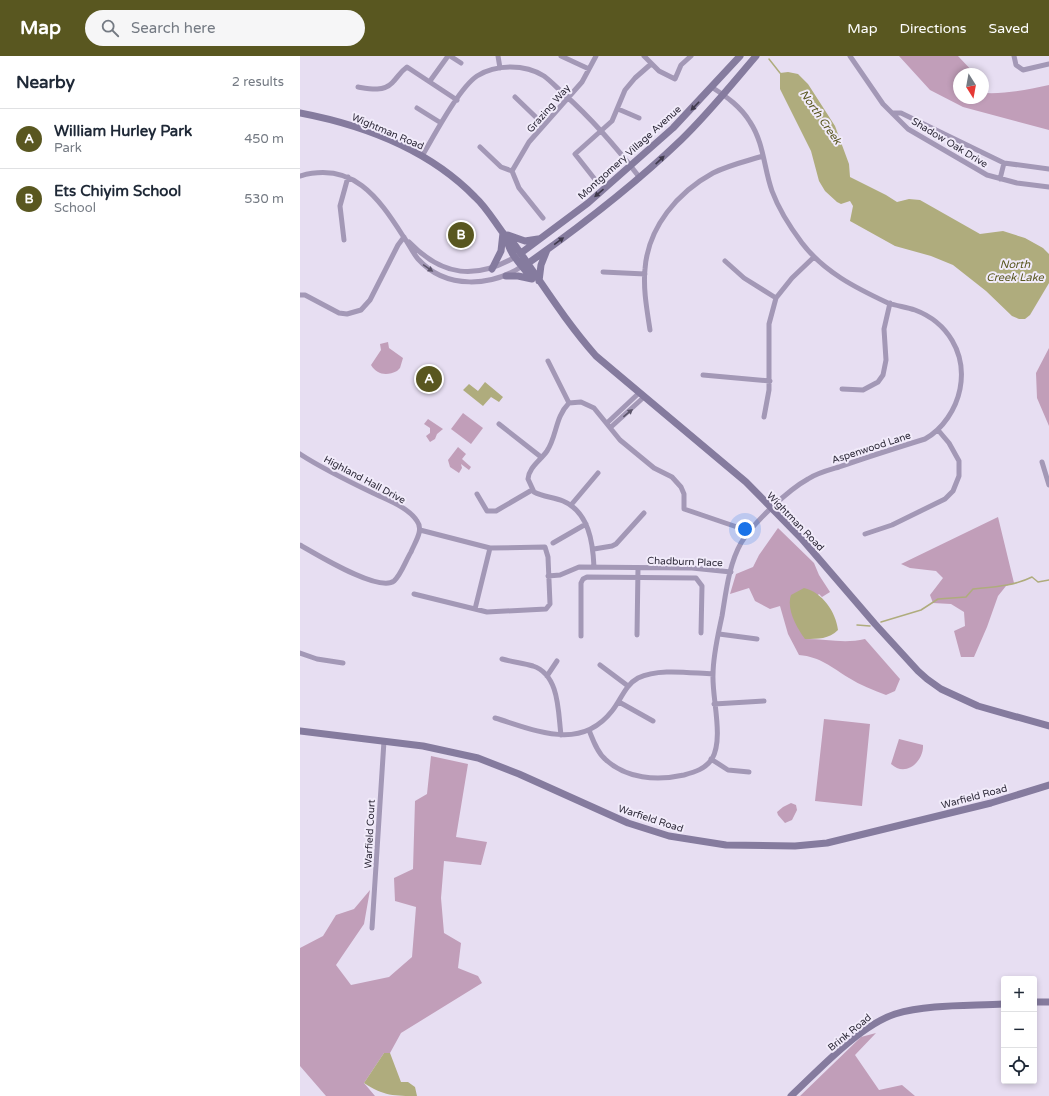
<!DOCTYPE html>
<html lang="en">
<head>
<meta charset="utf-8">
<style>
  :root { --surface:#fff; --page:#f6f6f7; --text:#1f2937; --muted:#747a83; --line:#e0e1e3; --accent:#595720 }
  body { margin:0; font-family:"Varela Round",sans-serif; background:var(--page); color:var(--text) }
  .controls { position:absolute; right:12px; bottom:12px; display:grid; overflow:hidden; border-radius:4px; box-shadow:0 2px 6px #0003 }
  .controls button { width:36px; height:36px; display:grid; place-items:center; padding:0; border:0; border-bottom:1px solid var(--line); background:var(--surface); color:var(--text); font:20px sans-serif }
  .compass { position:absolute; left:653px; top:12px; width:36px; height:36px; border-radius:50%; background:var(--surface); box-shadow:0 2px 6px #0003; rotate:169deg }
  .you { position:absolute; left:445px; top:473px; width:14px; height:14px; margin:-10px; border:3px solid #fff; border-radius:50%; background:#1a73e8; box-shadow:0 0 0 6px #1a73e833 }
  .badge { display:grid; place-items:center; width:26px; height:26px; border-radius:50%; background:var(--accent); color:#fff; font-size:13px; font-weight:700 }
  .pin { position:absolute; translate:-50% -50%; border:2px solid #fff; box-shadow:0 1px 4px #0006 }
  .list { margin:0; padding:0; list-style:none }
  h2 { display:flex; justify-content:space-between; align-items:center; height:52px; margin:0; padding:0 16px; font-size:17px }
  h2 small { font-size:13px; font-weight:400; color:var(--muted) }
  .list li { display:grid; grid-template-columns:26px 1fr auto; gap:12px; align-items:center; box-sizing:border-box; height:60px; padding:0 16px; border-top:1px solid var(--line) }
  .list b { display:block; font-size:15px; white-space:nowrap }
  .list p { margin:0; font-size:13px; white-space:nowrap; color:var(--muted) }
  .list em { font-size:13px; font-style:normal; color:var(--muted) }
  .icon { flex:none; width:22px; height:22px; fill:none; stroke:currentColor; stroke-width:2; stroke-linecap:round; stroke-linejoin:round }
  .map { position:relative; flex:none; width:749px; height:1040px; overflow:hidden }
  header { display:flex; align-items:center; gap:24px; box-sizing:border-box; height:56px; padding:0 20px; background:var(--accent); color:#fff }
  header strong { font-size:19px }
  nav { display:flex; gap:22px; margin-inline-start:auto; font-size:14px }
  .search { width:280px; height:36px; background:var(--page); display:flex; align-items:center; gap:10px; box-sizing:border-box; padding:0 14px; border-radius:22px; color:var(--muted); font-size:15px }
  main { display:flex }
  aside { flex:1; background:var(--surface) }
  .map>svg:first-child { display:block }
</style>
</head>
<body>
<header>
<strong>Map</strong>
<div class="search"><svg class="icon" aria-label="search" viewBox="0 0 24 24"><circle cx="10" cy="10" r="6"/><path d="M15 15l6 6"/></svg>Search here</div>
<nav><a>Map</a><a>Directions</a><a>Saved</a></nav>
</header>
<main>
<aside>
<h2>Nearby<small>2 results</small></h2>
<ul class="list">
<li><span class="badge">A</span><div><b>William Hurley Park</b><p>Park</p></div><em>450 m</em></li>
<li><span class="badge">B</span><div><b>Ets Chiyim School</b><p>School</p></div><em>530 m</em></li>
</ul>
</aside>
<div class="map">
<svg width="749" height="1040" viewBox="0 0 749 1040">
  <rect width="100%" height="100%" fill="#e7def2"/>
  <path fill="#c19eb9" d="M 599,0 L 658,0 L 675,18 L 659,18 L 659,42 L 683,42 L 683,36 L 684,37 C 707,38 727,34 749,29 L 749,74 L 663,51 L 630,34 Z
    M 88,286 L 89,292 L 103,302 L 100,312 L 97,315 C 87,320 77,319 71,309 L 81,294 L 80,288 Z
    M 749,292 L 749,370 L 737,342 L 736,317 Z
    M 163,357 L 183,372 L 171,388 L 151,373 Z
    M 128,363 L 143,373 L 137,378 L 135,383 L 130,386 L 126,380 L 130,377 L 130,372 L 124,368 Z
    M 158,391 L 166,398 L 162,403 L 171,411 L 169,414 L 161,408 L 162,412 L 159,417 L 150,411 L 148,404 Z
    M 698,461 L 714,527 L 706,530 L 698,540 L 687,571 L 674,601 L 661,601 L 654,575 L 665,570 L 664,556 L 651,548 L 633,547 L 630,539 L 643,522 L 636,515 L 610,512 L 601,508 Z
    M 478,472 L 514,507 L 519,519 L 530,536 L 522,541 L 519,538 L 494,562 L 506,583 C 526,583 545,588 565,583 L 600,623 L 595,635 L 586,639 C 573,634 560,629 549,622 C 531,611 521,601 499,599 L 488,578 L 480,550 L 470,553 L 455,545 L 449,532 L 430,538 L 436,518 L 453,511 L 459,499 Z
    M 524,663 L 570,668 L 562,750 L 515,745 Z
    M 599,683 L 623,689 C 624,705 606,722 591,708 Z
    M 131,700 L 168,708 L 156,781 L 187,786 L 181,809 L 144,805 L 141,842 L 144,877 L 161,887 L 158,912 L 178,920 L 182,927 L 101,977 L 90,997 L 84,997 L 64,1027 L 75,1040 L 26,1040 L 0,1010 L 0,892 L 23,880 L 36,859 L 54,853 L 70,834 L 64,868 L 36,909 L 51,929 L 89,921 L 112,901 L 116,851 L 95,845 L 94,822 L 113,813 L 115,745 L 127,738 Z
    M 491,747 L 496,749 L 497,754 L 492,764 L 485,767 L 478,759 L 477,756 L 483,751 Z
    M 576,977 L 555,999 L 579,1034 L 602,1029 L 615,1040 L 500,1040 L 561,981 Z"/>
  <path fill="#afac7d" d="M 488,16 L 498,18 L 508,28 L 535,70 L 549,108 L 550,121 L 586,139 L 597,146 L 609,143 L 620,144 L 680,178 L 703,175 L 725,182 L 743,192 L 749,198 L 749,227 L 730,259 L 725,263 L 719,263 L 712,260 L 686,235 L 653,209 L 631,200 L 595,190 L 550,165 L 553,150 L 550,145 L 541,148 L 537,146 L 525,135 L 519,125 L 511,95 L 480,33 L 480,17 Z
    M 185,326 L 203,341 L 199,346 L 191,341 L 183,350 L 163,334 L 169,328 L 178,335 Z
    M 504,532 C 522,536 536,556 538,574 C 529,583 518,583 505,583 C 497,572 486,553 491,539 Z
    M 84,997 L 90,997 L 101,1026 L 108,1026 L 115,1031 L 117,1040 C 95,1040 83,1040 64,1027 Z"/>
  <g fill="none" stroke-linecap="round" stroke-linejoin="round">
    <path stroke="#afac7d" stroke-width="1.5" d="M 469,3 L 480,17
      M 581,566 L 621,554 L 638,543 L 666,541 L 673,533 C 693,531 714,530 732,521 L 738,526 L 749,524
      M 557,569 L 570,570"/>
    <path stroke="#a398b6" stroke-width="5" d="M 150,0 L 161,7
      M 198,0 L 200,12
      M 261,0 L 289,13
      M 344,0 L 359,15 L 375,23 L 381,9 L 391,0
      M 550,0 L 583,48 L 608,73 L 687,119 L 717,127 L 749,131
      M 714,0 L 716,9 L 723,14 L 749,8
      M 130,25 L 148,0
      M 58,31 C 70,33 83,36 92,27 C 98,21 100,16 107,11 L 157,44
      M 215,41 L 244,69
      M 117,52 L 141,67
      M 318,53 L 339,62
      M 592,57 L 601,57 L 704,107 L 749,113
      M 180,91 L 201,111 L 212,115
      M 122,100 C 134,80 159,32 177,20 C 196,8 225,8 244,20 C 251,25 258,33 265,39 C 293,64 317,92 340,122
      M 212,115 L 229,86 L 282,26 L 296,0
      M 212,115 L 219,132 L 243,162
      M 0,120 C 53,105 78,141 103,180 C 109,188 112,196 118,203 C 146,234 192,231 224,209
      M 700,123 L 704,107
      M 297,126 L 275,98 L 312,65 L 325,34 L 335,22 L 351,8
      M 44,184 L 40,150 L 48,121
      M 109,186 C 143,221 176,224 217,200
      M 425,205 L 444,222 L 476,242
      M 303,216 L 345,218
      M 0,239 L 5,239 L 39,257 L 47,258 L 61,254 L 70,244 L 98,189 L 104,181
      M 350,274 C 347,254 343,233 345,213 C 348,171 378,136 413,117 C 429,109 447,105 463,100
      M 248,305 L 269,347
      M 403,319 L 470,325
      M 542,333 L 563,334 L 578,326 L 583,319 L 586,304 L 584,273 L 590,247
      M 464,361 L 469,334 L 469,268 L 476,242 L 492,222 L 514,201
      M 307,367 L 339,337
      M 199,368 L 241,401
      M 311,371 L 344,341
      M 0,398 C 23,413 48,425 73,437 C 87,444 108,451 117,465 C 124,474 115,486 111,496 C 106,504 101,519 94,525 C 79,537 16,498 0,489
      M 742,406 L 749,429
      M 177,438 L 187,455 L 196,455 L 232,434
      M 271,449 L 298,417
      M 565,478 L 592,469 L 645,443 L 653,435 L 659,420 L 659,405 L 649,387 L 638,374
      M 253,487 L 286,468
      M 294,493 L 312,490 L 316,488 L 344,457
      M 294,511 C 293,487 289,456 263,445 C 254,441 243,441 234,436 L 228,423 C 229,411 240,405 247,395 C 257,380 255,361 269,347 L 281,346 L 294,352 L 320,384 L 354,412 L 372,421 L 381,431 L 384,438 L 384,453 L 437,471
      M 248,520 L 260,519 L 279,511 L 392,512 L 431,516
      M 114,538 L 187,556 L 246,553 L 250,548 L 248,501 L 245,491 L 190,492 L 120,474
      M 175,553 L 190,492
      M 419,578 L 457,583
      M 337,579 L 338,512
      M 281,580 L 281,527 L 283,523 L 287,521 L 396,522 L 402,530 L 401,577
      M 0,597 L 17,603 L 43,607
      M 202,603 C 212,606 223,607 233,610 C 260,619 258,657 261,679
      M 300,609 L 328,630
      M 247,620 L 257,605
      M 319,646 L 353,665
      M 414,648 L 464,645
      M 195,662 C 235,674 280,696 312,655 C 321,644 325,629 338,622 C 359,612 389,617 413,618
      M 289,674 C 293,684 297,696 305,703 C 326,723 357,725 384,719 C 395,716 405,713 412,703 C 424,682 412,643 413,619 C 413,599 418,579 422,560 C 426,536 429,508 441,487 C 453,467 488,434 508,423 C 517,417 529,414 539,411 C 567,401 596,392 625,383 C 643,373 656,353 660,333 C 667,297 647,266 615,254 C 606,251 597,250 588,247 C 556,232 524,216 502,187 C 490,171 479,154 472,135 C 464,113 464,87 450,66 C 441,51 427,41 413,32
      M 411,703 L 428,714 L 449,716
      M 72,872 L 84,685"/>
    <path stroke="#857b9e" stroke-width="7" d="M 0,57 C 63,69 129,94 175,141 C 186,151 194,165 203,177 C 208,182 213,186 217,192 C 243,229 266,266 296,300 L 446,426 L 501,482 L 575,568 L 618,615 L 627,623 L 641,633 L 678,650 L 749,670
      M 208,179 L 225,185 L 238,183
      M 207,182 C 208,197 222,210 231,221
      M 221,197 L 288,147 L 373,72 L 440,0
      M 227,208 C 281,170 333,130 381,84 C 408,58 432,28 456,0
      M 192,213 L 201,195 L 203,177
      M 206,220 L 218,220 L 232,223
      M 239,225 L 241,209 L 247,194
      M 0,675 L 123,690 L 178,702 L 219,718 L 328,767 L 369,780 L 426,789 L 495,790 L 527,787 L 691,747 L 749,729
      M 734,946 L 749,946
      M 491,1040 C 519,1014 559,970 595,958 C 628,948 670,950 704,948"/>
  </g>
  <defs><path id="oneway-solid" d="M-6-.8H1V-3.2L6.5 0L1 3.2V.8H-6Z"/></defs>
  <g fill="#3f394c">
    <use href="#oneway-solid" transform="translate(395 50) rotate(134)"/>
    <use href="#oneway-solid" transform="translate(360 104) rotate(-43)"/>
    <use href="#oneway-solid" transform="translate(299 137) rotate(139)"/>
    <use href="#oneway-solid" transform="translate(259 185) rotate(-36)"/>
  </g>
  <g fill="#5c556a">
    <use href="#oneway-solid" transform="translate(128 212) rotate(35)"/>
    <use href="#oneway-solid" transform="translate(328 357) rotate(-39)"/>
  </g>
  <g text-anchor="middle" stroke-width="4" stroke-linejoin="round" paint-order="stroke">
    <g font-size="10" fill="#2d2938" stroke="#f1ebfa">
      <text transform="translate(248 52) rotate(-49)" y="4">Grazing Way</text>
      <text transform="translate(88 75) rotate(23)" y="4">Wightman Road</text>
      <text transform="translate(650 86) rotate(31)" y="4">Shadow Oak Drive</text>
      <text transform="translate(329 96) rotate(-42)" y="4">Montgomery Village Avenue</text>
      <text transform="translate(571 391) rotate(-18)" y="4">Aspenwood Lane</text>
      <text transform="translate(65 423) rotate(28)" y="4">Highland Hall Drive</text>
      <text transform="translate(496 465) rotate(46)" y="4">Wightman Road</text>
      <text transform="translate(385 505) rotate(2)" y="4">Chadburn Place</text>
      <text transform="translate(674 740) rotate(-15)" y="4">Warfield Road</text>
      <text transform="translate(351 762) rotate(18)" y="4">Warfield Road</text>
      <text transform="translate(69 778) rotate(-87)" y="4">Warfield Court</text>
      <text transform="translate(549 976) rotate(-39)" y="4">Brink Road</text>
    </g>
    <g font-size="11" font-style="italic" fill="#595720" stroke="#f1ebfa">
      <text transform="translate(521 61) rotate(55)" y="4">North Creek</text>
      <text x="715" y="212">North<tspan x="715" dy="13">Creek Lake</tspan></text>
    </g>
  </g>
</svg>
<div class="controls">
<button>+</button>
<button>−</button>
<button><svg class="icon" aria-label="locate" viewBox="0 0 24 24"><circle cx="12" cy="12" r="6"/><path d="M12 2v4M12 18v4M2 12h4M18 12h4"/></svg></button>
</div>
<svg class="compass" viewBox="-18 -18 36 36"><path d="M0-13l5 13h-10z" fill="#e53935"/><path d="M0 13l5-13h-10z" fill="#747a83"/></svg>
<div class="you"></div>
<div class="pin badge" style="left:129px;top:323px">A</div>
<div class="pin badge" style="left:161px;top:179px">B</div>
</div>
</main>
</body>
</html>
